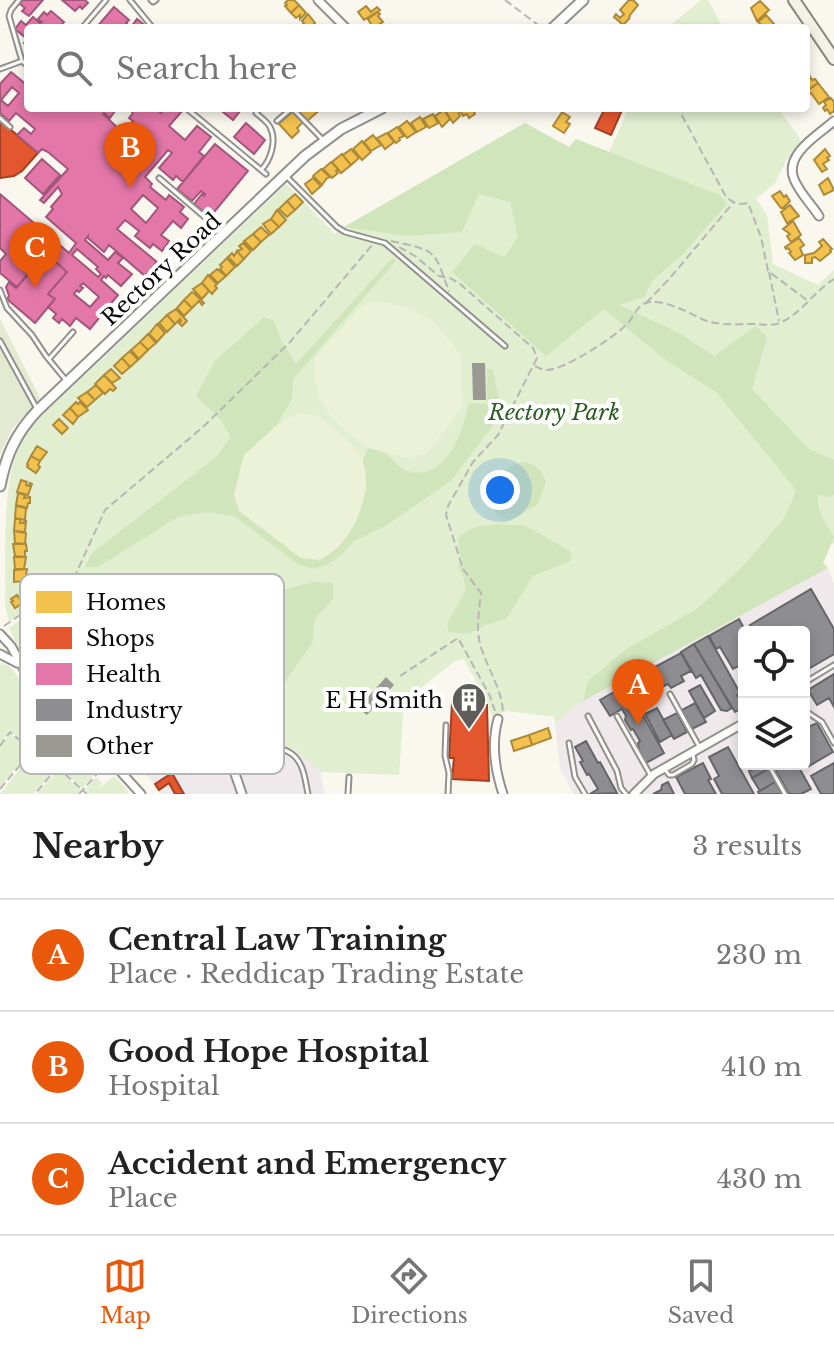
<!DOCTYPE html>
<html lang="en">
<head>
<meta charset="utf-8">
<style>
  :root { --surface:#fff; --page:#f2f2f2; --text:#222; --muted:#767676; --line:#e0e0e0; --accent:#ea580c }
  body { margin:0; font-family:"Libre Baskerville",serif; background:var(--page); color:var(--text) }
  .controls { position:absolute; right:24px; bottom:24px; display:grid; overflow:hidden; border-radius:8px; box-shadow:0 4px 12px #0003 }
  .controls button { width:72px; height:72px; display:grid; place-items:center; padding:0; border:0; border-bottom:2px solid var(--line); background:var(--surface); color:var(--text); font:40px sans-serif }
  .you { position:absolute; left:500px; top:490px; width:28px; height:28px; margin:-20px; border:6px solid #fff; border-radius:50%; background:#1a73e8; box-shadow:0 0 0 12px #1a73e833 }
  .badge { display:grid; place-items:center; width:52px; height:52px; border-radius:50%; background:var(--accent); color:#fff; font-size:26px; font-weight:700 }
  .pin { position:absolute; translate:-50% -66px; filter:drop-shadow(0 2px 4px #0008) }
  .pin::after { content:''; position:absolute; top:42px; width:28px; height:24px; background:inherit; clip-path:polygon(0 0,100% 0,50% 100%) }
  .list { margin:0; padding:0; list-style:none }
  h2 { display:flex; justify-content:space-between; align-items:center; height:104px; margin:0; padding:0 32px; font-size:34px }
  h2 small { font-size:26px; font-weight:400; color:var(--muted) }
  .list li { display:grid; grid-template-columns:52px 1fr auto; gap:24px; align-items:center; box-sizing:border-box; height:112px; padding:0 32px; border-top:2px solid var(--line) }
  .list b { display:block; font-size:30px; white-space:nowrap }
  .list p { margin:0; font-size:26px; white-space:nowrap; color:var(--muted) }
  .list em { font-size:26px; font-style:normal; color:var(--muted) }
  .icon { flex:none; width:44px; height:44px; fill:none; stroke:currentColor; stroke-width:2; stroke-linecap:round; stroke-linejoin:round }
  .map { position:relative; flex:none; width:834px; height:794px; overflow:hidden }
  .search { position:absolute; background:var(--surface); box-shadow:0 4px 12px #0003; left:24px; right:24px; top:24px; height:88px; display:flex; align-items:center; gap:20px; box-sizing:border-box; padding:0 28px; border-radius:8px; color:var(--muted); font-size:30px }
  .sheet { height:440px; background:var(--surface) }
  nav { display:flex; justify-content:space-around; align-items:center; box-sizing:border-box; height:112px; border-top:2px solid var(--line); background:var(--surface); font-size:22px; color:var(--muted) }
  nav a { display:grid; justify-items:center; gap:4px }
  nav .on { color:var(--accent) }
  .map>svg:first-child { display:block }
</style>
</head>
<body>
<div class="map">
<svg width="834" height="794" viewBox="0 0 834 794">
  <rect width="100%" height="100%" fill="#f9f7ee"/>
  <path fill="#f0e9eb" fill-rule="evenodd" d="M 828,568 L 834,584 L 834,794 L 574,794 L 560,769 L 555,723 L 583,701 ZM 744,632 L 804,632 L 804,764 L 744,764 Z
    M 153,728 L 283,744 L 296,751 L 321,772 L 324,794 L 159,794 L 160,791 L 154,783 L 138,767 L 154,754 L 144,741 Z"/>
  <path fill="#e1eecf" d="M 701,0 L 708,0 L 723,28 L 667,28 Z
    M 629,108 L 778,108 L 801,140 L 786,161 L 775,183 L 756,199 L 767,215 L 773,264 L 818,285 L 834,270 L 834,543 L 831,545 L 823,563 L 828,568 L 583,701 L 555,723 L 554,717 L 506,711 L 492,717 L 488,704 L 464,659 L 455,661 L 404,701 L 399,775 L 321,772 L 296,751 L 283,744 L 153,728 L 144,741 L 155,754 L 138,767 L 123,765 L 39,681 L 23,657 L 9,628 L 46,602 L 44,597 L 9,622 L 5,606 C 6,562 1,484 20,445 C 25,433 34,424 43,415 L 286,184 L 335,234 L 344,227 L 525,123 L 569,147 L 576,139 L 609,152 Z
    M 2,663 L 9,666 L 32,694 L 27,701 L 32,704 L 36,699 L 56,719 L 32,749 L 10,731 L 0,744 L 0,664 Z
    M 59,722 L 97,758 L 84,771 L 85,773 L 89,770 L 94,775 L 82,788 L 59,768 L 56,769 L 35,751 Z
    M 10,733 L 31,750 L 0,787 L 0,747 Z
    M 33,752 L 54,770 L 33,794 L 0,794 Z
    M 58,770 L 81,790 L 77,794 L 37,794 Z
    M 114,776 L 129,792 L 127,794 L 89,794 L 85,790 L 96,777 L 102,783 L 99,786 L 100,788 Z"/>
  <path fill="#d1e5bd" d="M 525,123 L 569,147 L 576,139 L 720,195 L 727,204 L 683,254 L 652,281 L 644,297 L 619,305 L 679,333 L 714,356 L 756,326 L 767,337 L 752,389 L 809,449 L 834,460 L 834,494 L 831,497 L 818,495 C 816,511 826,524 834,537 L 823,563 L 828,568 L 583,701 L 588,681 L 626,649 L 697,609 L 745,564 L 786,516 L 796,490 L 717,393 L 663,358 L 604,309 L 546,356 L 452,272 L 475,244 L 504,257 L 518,237 L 510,202 L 479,194 L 462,232 L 407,236 L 344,227 Z
    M 392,258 L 396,261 L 293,379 L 292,400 L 276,426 L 244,456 L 239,472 L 367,491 L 363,460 L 368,448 C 373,449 377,449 381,451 C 391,455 396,467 407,471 C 446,483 463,432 469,403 L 487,404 L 487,369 L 493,369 L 501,411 L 491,428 L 451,481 L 385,526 L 353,542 L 340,556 L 326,565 L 313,569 L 299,565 L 234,516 L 206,512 L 178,517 L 98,567 L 85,567 L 91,554 L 215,458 L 231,437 L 221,420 L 196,396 L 215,361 L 264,317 L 274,321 L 281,340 L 296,364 Z
    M 521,462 C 536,464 541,468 546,482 L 537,505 L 509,521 L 497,516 L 487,499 C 493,474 500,472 521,462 Z
    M 524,525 L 570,551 L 572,560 L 533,576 L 506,619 L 485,625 L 469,634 L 449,632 L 447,624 L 466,590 L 463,576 L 458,566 L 463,560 L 459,553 L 458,539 C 473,521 502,525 524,525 Z
    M 314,582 L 333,583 L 333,599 L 314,620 L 313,642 L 269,705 L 202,697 L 246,657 L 247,627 L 251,609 L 279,591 Z"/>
  <path fill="#e4e9d2" d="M 0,319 L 40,398 L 12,429 L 0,455 Z"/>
  <path fill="#ebf2d8" d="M 379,302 L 402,306 L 430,319 L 455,347 L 460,356 L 463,405 L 434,445 L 424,454 L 409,458 L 368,448 L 346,431 L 329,414 L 319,399 L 314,370 L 315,357 L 361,307 L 369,303 Z
    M 296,413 C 319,415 323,418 340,434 C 348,441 356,447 361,457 C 374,484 359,524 340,545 C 335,551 326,556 320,560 L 301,558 L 239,511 L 234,495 L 244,455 L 276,426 Z"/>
  <path fill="#f2c14e" stroke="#ac8a3a" stroke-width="2" d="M 288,0 L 294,0 L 299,5 L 291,13 L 285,6 L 287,5 L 285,3 Z
    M 629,0 L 633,0 L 638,5 L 630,15 L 629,19 L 623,25 L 614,17 L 616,14 L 620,18 L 624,14 L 620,10 Z
    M 760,1 L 769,10 L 757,21 L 751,8 Z
    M 299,5 L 306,13 L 300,19 L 300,15 L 296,18 L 291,13 Z
    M 366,6 L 371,12 L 377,7 L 380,10 L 364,20 L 358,12 Z
    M 378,12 L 380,14 L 378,16 L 383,22 L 373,28 L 368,19 Z
    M 308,14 L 315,23 L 310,28 L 303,28 L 302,25 L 304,23 L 302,21 Z
    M 766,15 L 775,25 L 771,28 L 765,28 L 758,22 Z
    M 808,73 L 812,80 L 815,79 L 818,83 L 806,91 L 806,75 Z
    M 818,83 L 829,97 L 819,104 L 811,93 L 807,96 L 806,95 L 806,92 Z
    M 831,98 L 834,102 L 834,111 L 830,114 L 827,109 L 825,111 L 823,108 L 826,105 L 824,102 Z
    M 295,108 L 322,108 L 307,121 Z
    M 452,108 L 457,108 L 460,116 L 453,123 L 446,112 Z
    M 459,108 L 472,108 L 475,114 L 469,118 L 467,114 L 463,116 Z
    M 444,110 L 450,119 L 442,127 L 435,116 Z
    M 293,111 L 303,122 L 297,128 L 299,131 L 292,138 L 279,124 Z
    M 562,112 L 570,117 L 566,122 L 570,124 L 564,133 L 553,126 Z
    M 433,114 L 438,123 L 429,128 L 423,119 Z
    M 420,117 L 426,127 L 417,132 L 411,123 Z
    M 407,121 L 416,132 L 407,138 L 399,127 Z
    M 397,127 L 404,136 L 399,138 L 400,140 L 396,143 L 388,133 Z
    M 387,133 L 394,142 L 385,149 L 377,138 Z
    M 373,135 L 381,145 L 371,151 L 364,142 Z
    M 362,141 L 371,152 L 362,160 L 353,149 Z
    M 351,149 L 359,158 L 351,165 L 343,155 Z
    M 825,149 L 830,156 L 827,158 L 829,160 L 823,164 L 827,169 L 822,172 L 814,160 Z
    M 342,154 L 351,165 L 341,173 L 332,162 Z
    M 331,162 L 338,169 L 336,171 L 338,173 L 332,178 L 323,169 Z
    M 321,169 L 330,177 L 327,178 L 322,185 L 313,176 Z
    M 313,178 L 321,186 L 312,194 L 305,184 Z
    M 828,178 L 834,190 L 824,195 L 819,185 Z
    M 780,191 L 784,197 L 786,195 L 790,201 L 783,208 L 781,208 L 772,196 Z
    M 295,194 L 303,202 L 295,210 L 287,201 Z
    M 287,201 L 295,210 L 287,217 L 279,209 Z
    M 790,205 L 799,216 L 787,223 L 781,212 Z
    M 277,210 L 286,220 L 279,227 L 271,219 Z
    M 271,219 L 279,227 L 271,234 L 263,224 Z
    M 793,221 L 801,235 L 791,242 L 787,236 L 790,234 L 783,229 Z
    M 261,227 L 269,235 L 261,242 L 253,234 Z
    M 253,234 L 261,242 L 253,250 L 244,241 Z
    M 799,238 L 804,245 L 800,248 L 803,255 L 795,260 L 789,253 L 791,252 L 788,248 L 786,249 L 785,247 Z
    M 823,239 L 832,249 L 830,250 L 831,252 L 820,261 L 815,257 L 812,258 L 812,263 L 805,263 L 805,255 L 814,253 L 822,246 L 819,242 Z
    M 243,243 L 251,251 L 244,259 L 237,251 L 242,249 L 239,246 Z
    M 237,251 L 244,259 L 237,266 L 228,257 L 232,253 L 234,256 Z
    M 227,258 L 235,267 L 226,276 L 220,269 L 222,267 L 220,265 Z
    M 217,269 L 226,276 L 218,283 L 210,275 Z
    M 208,275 L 217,284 L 215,286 L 217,288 L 212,294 L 202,283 Z
    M 202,283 L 209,291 L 202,299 L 193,289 Z
    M 192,292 L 195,294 L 204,303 L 202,305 L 199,301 L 192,308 L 184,300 Z
    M 184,300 L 192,308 L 184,316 L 177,308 Z
    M 176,309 L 187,321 L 182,326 L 179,323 L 181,321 L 180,319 L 175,324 L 167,315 Z
    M 167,315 L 175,324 L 167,332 L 159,323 Z
    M 157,324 L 165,333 L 157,342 L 149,334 Z
    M 148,334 L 156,343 L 148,350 L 140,342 Z
    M 140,342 L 148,350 L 139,359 L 131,350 Z
    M 130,351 L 138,360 L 130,367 L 122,358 Z
    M 122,358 L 130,367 L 122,374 L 114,366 Z
    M 111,369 L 120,378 L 112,383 L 104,375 Z
    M 104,375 L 116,388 L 113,391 L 110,389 L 105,394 L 95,384 Z
    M 96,385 L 103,393 L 95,400 L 87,392 Z
    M 87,392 L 95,400 L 87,407 L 78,398 Z
    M 76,402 L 78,404 L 80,402 L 88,410 L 78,417 L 70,408 Z
    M 70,408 L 78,417 L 73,424 L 63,415 Z
    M 59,419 L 68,428 L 62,434 L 53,425 Z
    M 37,446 L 47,452 L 40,461 L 31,456 Z
    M 31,456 L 40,461 L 38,465 L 40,467 L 36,473 L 27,467 L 28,465 L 27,464 Z
    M 21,480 L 27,482 L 26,485 L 29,486 L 30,483 L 32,484 L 28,495 L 17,492 Z
    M 18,493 L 25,495 L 24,498 L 30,497 L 30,503 L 28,503 L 27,508 L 16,505 Z
    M 16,506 L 26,508 L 25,520 L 15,518 Z
    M 15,519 L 21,519 L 20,523 L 24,523 L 24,521 L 26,521 L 25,532 L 14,531 Z
    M 14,531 L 26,533 L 25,544 L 15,543 Z
    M 13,544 L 26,544 L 27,551 L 25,551 L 25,557 L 15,556 Z
    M 14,557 L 26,557 L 24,569 L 15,569 Z
    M 27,569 L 25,581 L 14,582 L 14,570 Z
    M 17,595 L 19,598 L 24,595 L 27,600 L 15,608 L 11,602 L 13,601 L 11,599 Z
    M 548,728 L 551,738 L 532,745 L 529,735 Z
    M 529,735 L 532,745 L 514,751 L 511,741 Z"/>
  <path fill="#e4572e" stroke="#a34023" stroke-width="2" d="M 605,108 L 623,108 L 611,135 L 595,128 Z
    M 2,122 L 38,153 L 22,171 L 14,176 L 0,178 L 0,124 Z
    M 452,703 L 487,705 L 489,781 L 452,779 L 454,758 L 449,758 Z
    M 172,773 L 184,794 L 175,794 L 169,783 L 159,790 L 155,784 Z"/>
  <path fill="#e377a8" stroke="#a25679" stroke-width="2" fill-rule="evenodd" d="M 23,0 L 43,0 L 29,16 L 22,11 L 25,8 L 20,4 Z
    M 62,0 L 85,0 L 88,3 L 82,9 L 80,6 L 75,11 Z
    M 114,7 L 129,20 L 126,23 L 131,27 L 137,19 L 148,28 L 96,28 Z
    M 51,11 L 64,22 L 59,28 L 28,28 L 28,46 L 24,43 L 27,39 L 15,29 L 21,21 L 26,25 L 33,17 L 40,23 L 42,22 L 38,19 L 44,12 L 47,15 Z
    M 11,72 L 28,86 L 28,108 L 69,108 L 71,110 L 73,108 L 95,108 L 98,110 L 99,108 L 117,108 L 110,118 L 104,113 L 103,114 L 122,132 L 133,121 L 129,118 L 133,113 L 131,111 L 134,108 L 155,108 L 161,113 L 165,108 L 181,108 L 183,110 L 169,126 L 185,140 L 197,126 L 211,137 L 199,152 L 204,156 L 183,182 L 176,176 L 173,180 L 159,168 L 172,153 L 168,150 L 145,177 L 152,184 L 150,187 L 166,200 L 169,195 L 184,207 L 180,212 L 188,219 L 181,228 L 173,221 L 161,235 L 169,241 L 162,251 L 153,244 L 150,248 L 135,236 L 139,231 L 125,220 L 117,229 L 157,262 L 145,276 L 109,245 L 104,252 L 88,238 L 88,236 L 85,240 L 108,260 L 115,252 L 123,258 L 118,263 L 132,274 L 121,286 L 108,275 L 106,278 L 104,276 L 101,280 L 118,295 L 90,329 L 76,318 L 70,326 L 62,319 L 59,323 L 53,318 L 56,314 L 48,307 L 55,299 L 48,294 L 67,272 L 46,253 L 17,287 L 0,273 L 0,261 L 6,254 L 0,248 L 0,194 L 69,253 L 76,243 L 46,217 L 53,209 L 51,207 L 62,194 L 58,187 L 44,203 L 40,200 L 68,169 L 48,152 L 42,149 L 38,153 L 17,135 L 24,128 L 31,134 L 35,129 L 16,113 L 9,121 L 0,113 L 0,84 ZM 12,87 L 19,93 L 8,106 L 1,100 ZM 143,195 L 158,208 L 146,223 L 131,209 ZM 77,249 L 98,267 L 96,269 L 101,274 L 98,277 L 72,255 ZM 83,283 L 99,297 L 90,307 L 74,294 L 77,290 L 79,292 L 83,288 L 80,286 Z
    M 218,108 L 237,108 L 240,111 L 233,120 Z
    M 246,123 L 265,140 L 254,154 L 234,137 Z
    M 215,144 L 248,171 L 210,217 L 194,204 L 202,194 L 204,196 L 205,194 L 201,191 L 192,201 L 177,189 Z
    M 42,159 L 60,175 L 43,194 L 25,178 Z
    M 46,253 L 67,272 L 48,294 L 55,299 L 35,323 L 7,299 L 9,296 L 6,287 L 9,282 L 16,288 Z"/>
  <path fill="#8d8d92" stroke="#666669" stroke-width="2" d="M 811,589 L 834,629 L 834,654 L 810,668 L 808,665 L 804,665 L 804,632 L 754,632 L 750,625 Z
    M 739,619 L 746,632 L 744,634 L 744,663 L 733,669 L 720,647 L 716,649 L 709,636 Z
    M 708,636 L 740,693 L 737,695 L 744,707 L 735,712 L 694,644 Z
    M 694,644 L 732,708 L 727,711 L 721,710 L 701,675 L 696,678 L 681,652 Z
    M 681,653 L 691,671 L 681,676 L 684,681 L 671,688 L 668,684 L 664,686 L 653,668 Z
    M 653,668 L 664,686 L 660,689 L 662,692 L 649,700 L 636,677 Z
    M 834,674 L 834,707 L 829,698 L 817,705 L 808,690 Z
    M 636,677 L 646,695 L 636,701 L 626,683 Z
    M 626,685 L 664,753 L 646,763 L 639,749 L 638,743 L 640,741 L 633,729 L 631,730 L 625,720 L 626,716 L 622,709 L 610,716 L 600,700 Z
    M 700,685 L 715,711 L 704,718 L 689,691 Z
    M 695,703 L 706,722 L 692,729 L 682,710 Z
    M 657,708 L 672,735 L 660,742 L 645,714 Z
    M 677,713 L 687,732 L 674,739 L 663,720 Z
    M 817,723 L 833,752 L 809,766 L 804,757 L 804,729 Z
    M 586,741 L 598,763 L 600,762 L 617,793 L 590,794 L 598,789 L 589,774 L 587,775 L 580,762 L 583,761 L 575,747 Z
    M 728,747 L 754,794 L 722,794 L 714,779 L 719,776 L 709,757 Z
    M 703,763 L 711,779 L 708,780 L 716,794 L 685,794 L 676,777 Z
    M 834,763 L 834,794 L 821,794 L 811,776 Z
    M 763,764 L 765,764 L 768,769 L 752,778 L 749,771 Z
    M 772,764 L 797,764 L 811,789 L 801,794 L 789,794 Z
    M 768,769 L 775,782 L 760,791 L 752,778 Z
    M 668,782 L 674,794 L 653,794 L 661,790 L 662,785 Z
    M 775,782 L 782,794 L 759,794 L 758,792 Z"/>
  <path fill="#9b9994" d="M 472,363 L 485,363 L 486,400 L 473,400 Z
    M 386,677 L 394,685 L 367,715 L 358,708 Z"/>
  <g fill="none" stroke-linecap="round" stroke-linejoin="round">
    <g stroke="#92918d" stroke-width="7">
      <path id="service" d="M 19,0 L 11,10 L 9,16 L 22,61
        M 130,0 L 153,28
        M 151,0 L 153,2 L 156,0
        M 82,28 L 106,0
        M 0,69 L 22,61 L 28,66
        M 186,108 L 266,174
        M 260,108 L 256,113 C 260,117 267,121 270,127 C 277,140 271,160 261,170
        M 292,108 L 324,141
        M 0,118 L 10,127
        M 277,121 L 292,108
        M 159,178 L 221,231
        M 288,178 L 337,227 L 345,232 L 385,243 L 505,346
        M 0,290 L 7,308 L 32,335 L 46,356 L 65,379
        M 0,341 L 36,407
        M 49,359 L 73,332
        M 804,683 L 834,665
        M 670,694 L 700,748
        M 804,710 L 822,722 L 834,743
        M 588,716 L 617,771 L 621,788 L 626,794
        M 617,716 L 651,776
        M 446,725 L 445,756 L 449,773 L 448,794
        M 569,743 L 575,777 L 585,794
        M 189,756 L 180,755 L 174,746 L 176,742 C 184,736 190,739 200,741 C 214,743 229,747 243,749 C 260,751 277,743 292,754 C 304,763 305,780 308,794
        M 768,764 L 785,794
        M 664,768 L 669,775 L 673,775 L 692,764 L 694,760 L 693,755
        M 348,794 L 349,777"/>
    </g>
    <g stroke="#92918d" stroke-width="11">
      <path id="minor" d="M 318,0 L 346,28
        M 819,216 C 811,204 799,192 794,179 C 784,154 818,135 834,121
        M 0,634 L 11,646 L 27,675 L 44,695 L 110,760 L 141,794
        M 0,654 L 17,663
        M 498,719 C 491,744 495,770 503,794
        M 189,756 C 230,756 229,755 242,794
        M 634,794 L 654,774 L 744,723"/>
    </g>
    <g stroke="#92918d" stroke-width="13">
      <path id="tertiary" d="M 553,28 L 583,0
        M 0,486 C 6,455 16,433 38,410 L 305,156 L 341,129 L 382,108"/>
    </g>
    <g stroke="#888783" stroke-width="14">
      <path id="secondary" d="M 794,0 L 834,59"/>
    </g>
    <path stroke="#b7b6b5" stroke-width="2" stroke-dasharray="8 4" stroke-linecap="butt" d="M 505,0 L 542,28
      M 673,108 L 679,110 L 725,195 C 732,203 737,205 748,203 L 761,237 L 768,271 L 808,301
      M 391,241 C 436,251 434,248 449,292
      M 399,247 L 415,256 L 439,276 L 450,278 L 459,283 L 533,348 L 537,358 L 498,435 L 473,462 L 448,506 L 446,515 L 463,569 L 481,593 C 479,611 476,626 480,644 C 487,668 501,687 503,711
      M 769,272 L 779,321
      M 646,303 L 670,278 L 733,203
      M 535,366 C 539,368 542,370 547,370 C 564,370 613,338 626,325 C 634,318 635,307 646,303 C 663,298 689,313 704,320 C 720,326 737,324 753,324 C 761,324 769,326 777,324 C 800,316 814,291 834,279
      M 4,626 L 74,578 L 105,510 L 203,427 L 290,342 L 373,244
      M 400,676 L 458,638 L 490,696 L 495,711
      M 0,746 L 10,732 L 55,770 L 35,794
      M 56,770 L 58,768 L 87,794
      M 0,789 L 58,720
      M 79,794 L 105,765"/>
    <use href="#service" stroke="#fefefc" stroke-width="3"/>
    <use href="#minor" stroke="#fefefc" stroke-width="7"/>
    <use href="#tertiary" stroke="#fefefc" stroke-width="9"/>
    <use href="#secondary" stroke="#f3f2e7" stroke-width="10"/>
  </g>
  <defs>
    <g id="building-pin" transform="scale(1.8)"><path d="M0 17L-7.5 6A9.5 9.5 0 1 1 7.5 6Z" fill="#5e5d5a" stroke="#fff"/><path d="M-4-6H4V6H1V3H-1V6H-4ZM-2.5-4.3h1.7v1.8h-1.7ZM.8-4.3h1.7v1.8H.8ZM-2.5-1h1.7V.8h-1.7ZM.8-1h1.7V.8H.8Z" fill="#fff"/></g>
  </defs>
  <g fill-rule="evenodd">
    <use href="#building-pin" x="469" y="700"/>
  </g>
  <g text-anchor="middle" stroke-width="8" stroke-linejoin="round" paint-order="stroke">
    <g font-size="22" fill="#0a0a0a" stroke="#fff">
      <text transform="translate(161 269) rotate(-43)" y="8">Rectory Road</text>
    </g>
    <g font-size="22" font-style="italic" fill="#2b5e1f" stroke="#fff">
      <text x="554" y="420">Rectory Park</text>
    </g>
    <g font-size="22" fill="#0a0a0a" stroke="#fff" text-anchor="end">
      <text x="443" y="708">E H Smith</text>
    </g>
  </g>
  <rect x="20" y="574" width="264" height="200" rx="12" fill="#fff" stroke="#b6b6b6" stroke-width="2"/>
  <rect x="36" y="591" width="36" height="22" fill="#f2c14e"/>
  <rect x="36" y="627" width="36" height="22" fill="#e4572e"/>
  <rect x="36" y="663" width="36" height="22" fill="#e377a8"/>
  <rect x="36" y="699" width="36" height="22" fill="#8d8d92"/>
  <rect x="36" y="735" width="36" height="22" fill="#9b9994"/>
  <g font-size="22" fill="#0a0a0a">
    <text x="86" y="610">Homes</text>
    <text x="86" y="646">Shops</text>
    <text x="86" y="682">Health</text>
    <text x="86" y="718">Industry</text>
    <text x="86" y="754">Other</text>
  </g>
</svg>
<div class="controls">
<button><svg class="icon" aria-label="locate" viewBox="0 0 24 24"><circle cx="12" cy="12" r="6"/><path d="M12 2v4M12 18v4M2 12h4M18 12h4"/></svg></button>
<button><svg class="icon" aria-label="layers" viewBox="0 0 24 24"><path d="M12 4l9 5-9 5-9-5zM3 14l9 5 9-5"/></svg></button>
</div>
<div class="you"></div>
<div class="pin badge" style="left:638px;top:725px">A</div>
<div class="pin badge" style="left:130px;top:188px">B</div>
<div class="pin badge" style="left:35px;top:288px">C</div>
<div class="search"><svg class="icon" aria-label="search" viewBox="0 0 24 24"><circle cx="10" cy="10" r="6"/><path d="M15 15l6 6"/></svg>Search here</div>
</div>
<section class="sheet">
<h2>Nearby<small>3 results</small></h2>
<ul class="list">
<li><span class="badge">A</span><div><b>Central Law Training</b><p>Place · Reddicap Trading Estate</p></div><em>230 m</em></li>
<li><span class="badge">B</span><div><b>Good Hope Hospital</b><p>Hospital</p></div><em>410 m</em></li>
<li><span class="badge">C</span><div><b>Accident and Emergency</b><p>Place</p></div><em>430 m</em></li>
</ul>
</section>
<nav>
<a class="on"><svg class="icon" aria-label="map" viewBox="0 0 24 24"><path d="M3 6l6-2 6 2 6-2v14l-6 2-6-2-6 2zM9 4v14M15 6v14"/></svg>Map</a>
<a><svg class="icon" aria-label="directions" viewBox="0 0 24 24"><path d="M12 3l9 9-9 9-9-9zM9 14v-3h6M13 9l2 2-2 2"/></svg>Directions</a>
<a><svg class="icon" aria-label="saved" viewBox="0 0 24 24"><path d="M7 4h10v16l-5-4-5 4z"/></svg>Saved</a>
</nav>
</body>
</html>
